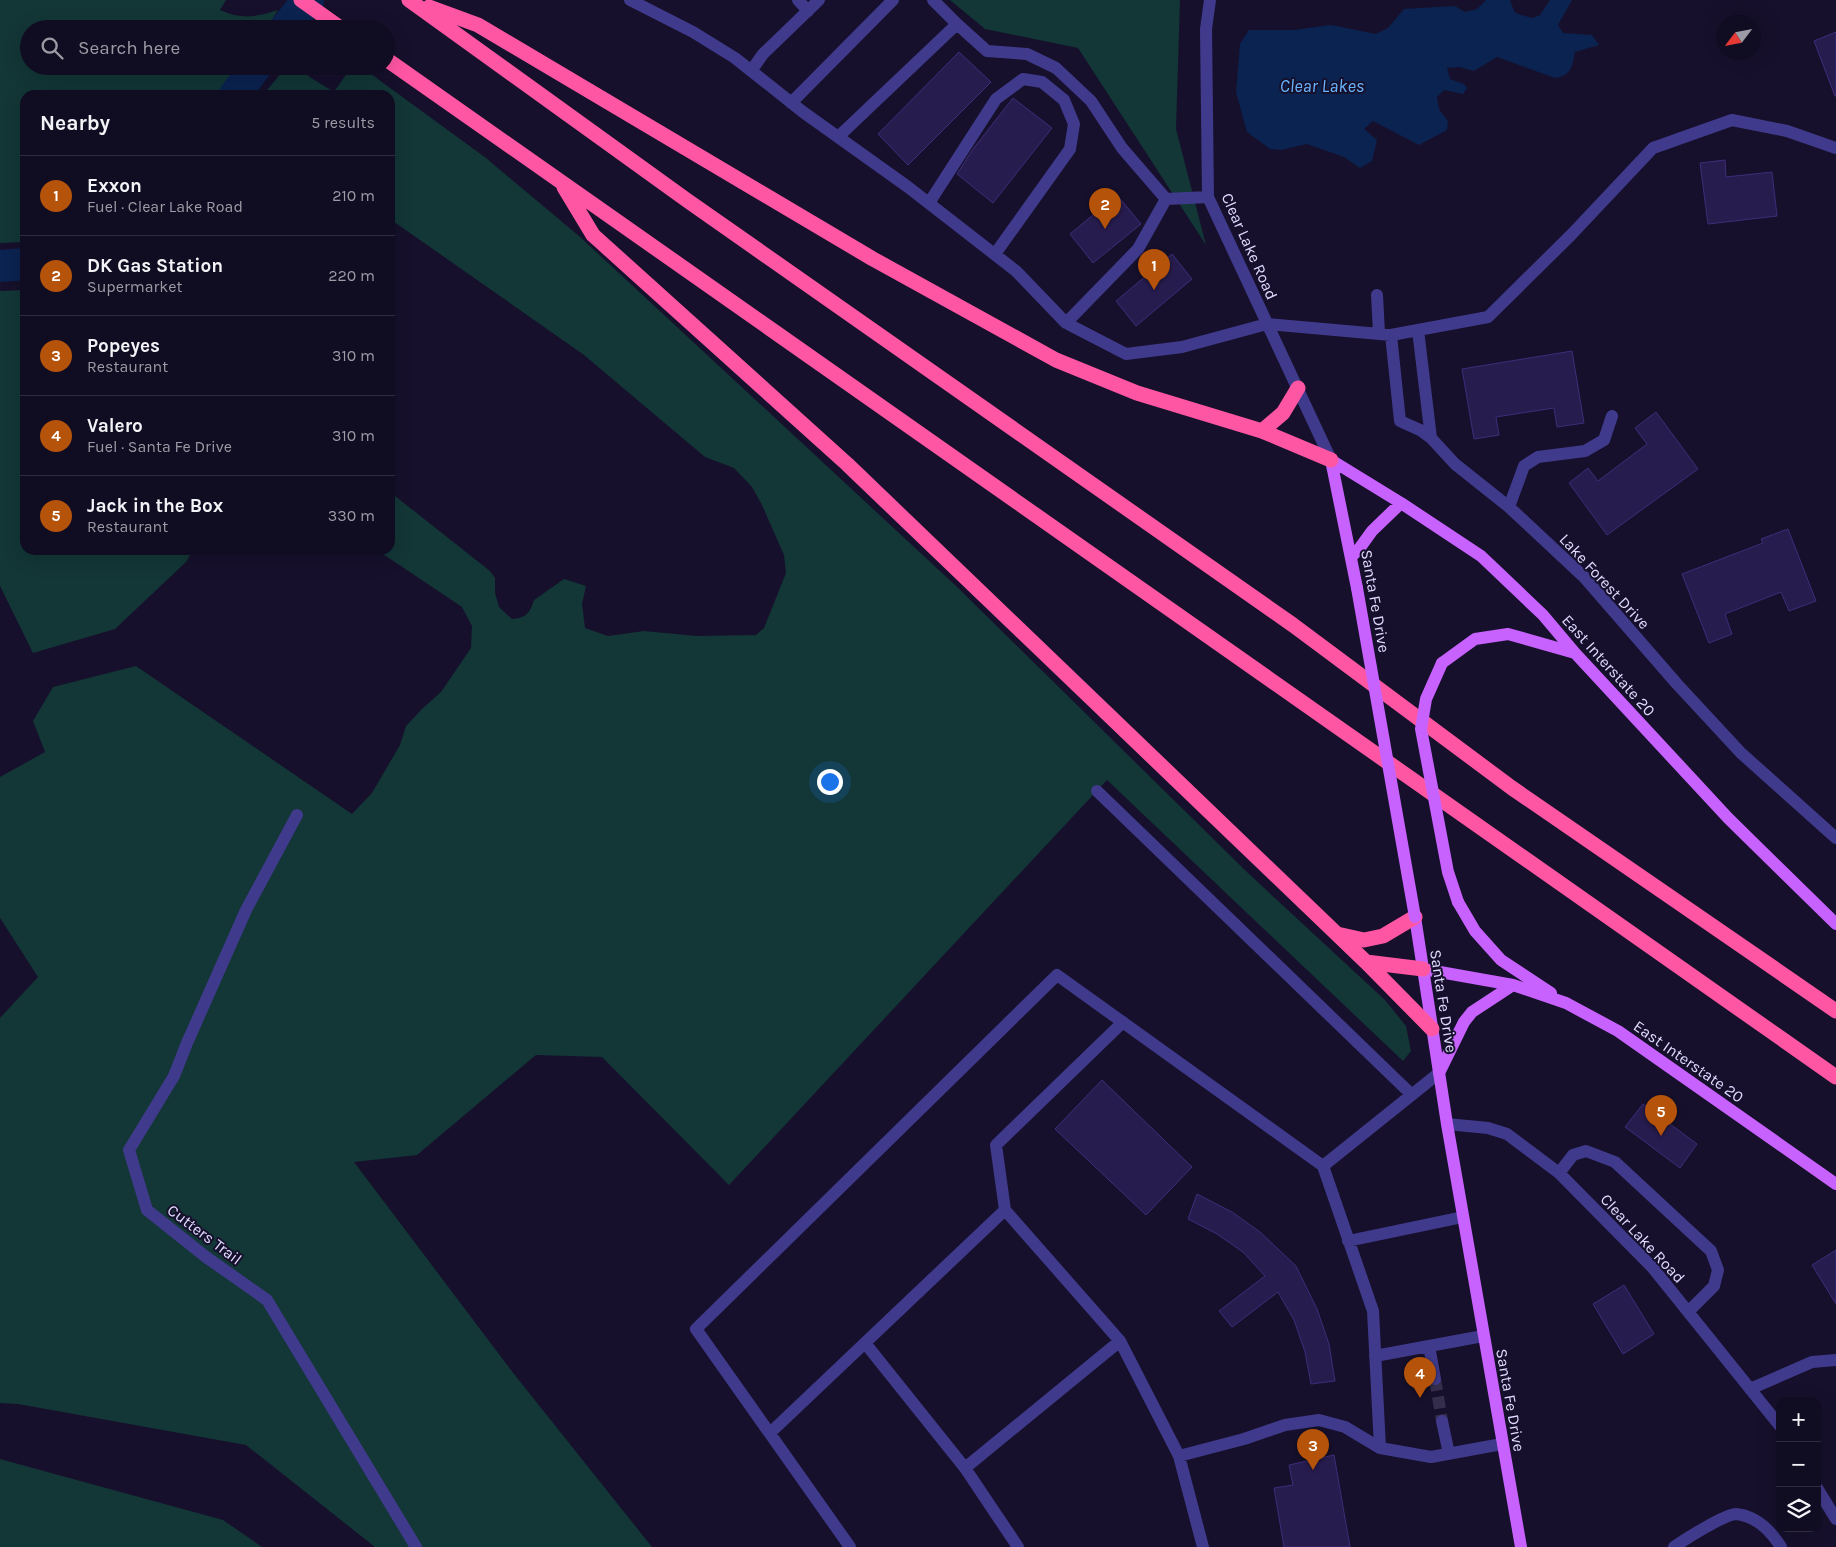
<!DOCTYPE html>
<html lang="en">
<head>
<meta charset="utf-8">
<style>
  :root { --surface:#100c21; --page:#19152a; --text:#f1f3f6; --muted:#9c9ba5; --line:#302c3f; --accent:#b45309 }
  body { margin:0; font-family:Karla,sans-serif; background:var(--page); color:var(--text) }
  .controls { position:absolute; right:15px; bottom:15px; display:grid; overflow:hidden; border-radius:10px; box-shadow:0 5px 20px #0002 }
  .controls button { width:45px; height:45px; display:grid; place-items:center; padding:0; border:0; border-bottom:1px solid var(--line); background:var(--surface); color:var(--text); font:25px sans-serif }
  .compass { position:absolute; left:1716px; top:15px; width:45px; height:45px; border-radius:50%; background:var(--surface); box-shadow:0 5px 20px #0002; rotate:238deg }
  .you { position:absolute; left:829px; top:781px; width:18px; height:18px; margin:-12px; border:4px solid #fff; border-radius:50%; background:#1a73e8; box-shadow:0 0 0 8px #1a73e833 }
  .badge { display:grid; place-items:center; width:32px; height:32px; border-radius:50%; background:var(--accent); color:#fff; font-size:16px; font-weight:700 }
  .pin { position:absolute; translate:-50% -41px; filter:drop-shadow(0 1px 2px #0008) }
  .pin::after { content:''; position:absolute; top:26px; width:18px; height:15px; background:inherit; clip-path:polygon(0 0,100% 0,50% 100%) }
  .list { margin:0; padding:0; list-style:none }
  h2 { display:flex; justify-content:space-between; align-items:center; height:65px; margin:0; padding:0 20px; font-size:21px }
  h2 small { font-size:16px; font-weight:400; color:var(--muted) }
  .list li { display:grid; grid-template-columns:32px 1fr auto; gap:15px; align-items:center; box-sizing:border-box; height:80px; padding:0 20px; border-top:1px solid var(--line) }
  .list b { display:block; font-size:19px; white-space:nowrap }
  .list p { margin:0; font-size:16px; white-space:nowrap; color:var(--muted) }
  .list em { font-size:16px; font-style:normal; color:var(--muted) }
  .icon { flex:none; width:28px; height:28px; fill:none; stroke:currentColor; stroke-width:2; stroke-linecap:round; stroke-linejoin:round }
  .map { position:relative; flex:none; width:1836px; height:1547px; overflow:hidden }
  .search { position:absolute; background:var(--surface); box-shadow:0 5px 20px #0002; left:20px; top:20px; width:375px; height:55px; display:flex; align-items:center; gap:12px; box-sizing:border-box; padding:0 18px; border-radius:28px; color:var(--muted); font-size:19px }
  .panel { position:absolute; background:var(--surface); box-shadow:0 5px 20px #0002; left:20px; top:90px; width:375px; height:465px; border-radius:15px }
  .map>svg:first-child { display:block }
</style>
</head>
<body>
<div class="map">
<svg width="1836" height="1547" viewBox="0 0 1836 1547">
  <rect width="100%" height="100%" fill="#16102c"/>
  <path fill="#133636" d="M 0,0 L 226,0 L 220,10 C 243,20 255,17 278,10 L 266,29 L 29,29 L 29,66 L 240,66 L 220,95 L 25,95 L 25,242 L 0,243 Z
    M 950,0 L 1180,0 L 1176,129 L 1206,245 L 1078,48 L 985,29 Z
    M 287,66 L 304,66 L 308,76 L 334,92 L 352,66 L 360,66 L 486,158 L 579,236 L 955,585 L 1249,874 L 1385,1000 L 1406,1026 L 1411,1051 L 1403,1061 L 1107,780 L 729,1185 L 602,1057 L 536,1055 L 417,1155 L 354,1162 L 514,1374 L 652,1547 L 375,1547 L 246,1445 L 18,1404 L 0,1403 L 0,1018 L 38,977 L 0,918 L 0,777 L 45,752 L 33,721 L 53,687 L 136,666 L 352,814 L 372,793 L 400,745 L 406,726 L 422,709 L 441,692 L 471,648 L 472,626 L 462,607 L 377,550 L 390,550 L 390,492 L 490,571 L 495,578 L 495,593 L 499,607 L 512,619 C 526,618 530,613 534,600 L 564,579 L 586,586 L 582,604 L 585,628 L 608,636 L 644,631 L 697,636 L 756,635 L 764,628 L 786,573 L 784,555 L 762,505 L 752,487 L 734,468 L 705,457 L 584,355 L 390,219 L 390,95 L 263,95 Z
    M 25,290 L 25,550 L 193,550 L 186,562 L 115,629 L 33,653 L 0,586 L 0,291 Z
    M 0,1459 L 223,1520 L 262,1547 L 0,1547 Z"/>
  <path fill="#0b2350" d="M 1486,0 L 1510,0 L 1514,11 L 1518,14 L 1532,18 L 1540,15 L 1550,0 L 1572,0 L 1558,25 L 1563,33 L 1592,35 L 1599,45 L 1575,52 C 1572,66 1572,75 1555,78 L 1497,57 L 1474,71 L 1460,67 L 1447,68 L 1450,79 L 1464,84 L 1467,88 L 1463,94 L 1444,90 L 1437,97 L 1439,109 L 1448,121 L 1447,130 L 1419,145 L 1373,121 L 1364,129 L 1377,140 L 1372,161 L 1360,168 L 1344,157 L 1307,144 L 1281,150 L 1270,149 L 1247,132 L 1236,92 L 1240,44 L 1249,30 L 1294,30 L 1331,25 L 1376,34 L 1388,28 L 1404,9 L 1455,6 L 1465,12 L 1477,9 Z"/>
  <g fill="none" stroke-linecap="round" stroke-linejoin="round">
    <path stroke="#0b2350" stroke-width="32" d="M 285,29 L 308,0
      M 235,95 L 256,66
      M 0,266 L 25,264"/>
  </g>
  <path fill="#271c4e" stroke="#3e2d7a" d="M 1836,32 L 1836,96 L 1835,96 L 1814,41 Z
    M 959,52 L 991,82 L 908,165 L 878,134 Z
    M 1013,98 L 1052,128 L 993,203 L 957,174 L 973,149 Z
    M 1725,160 L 1726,177 L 1772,172 L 1777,216 L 1708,224 L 1700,163 Z
    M 1117,195 L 1141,224 L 1093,263 L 1070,234 Z
    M 1172,254 L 1192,279 L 1136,326 L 1116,301 Z
    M 1572,351 L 1584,423 L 1557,427 L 1554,408 L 1496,417 L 1499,435 L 1474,439 L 1462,369 Z
    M 1656,412 L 1698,469 L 1607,535 L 1569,483 L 1588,468 L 1598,481 L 1647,444 L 1635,428 Z
    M 1788,529 L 1816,601 L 1789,611 L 1781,592 L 1725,614 L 1732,634 L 1709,643 L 1682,574 L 1763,543 L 1761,539 Z
    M 1102,1080 L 1192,1167 L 1146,1215 L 1055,1129 Z
    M 1643,1104 L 1697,1144 L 1680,1168 L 1625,1127 Z
    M 1197,1194 L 1232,1212 L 1260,1232 L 1296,1266 L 1317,1309 L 1329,1344 L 1335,1381 L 1311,1384 L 1305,1352 L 1294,1320 L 1278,1292 L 1232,1327 L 1219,1311 L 1265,1276 L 1243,1252 L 1217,1234 L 1188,1219 Z
    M 1836,1250 L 1836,1304 L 1812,1265 Z
    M 1624,1285 L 1654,1334 L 1623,1354 L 1593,1304 Z
    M 1334,1455 L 1350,1547 L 1284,1547 L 1274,1488 L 1293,1485 L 1289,1465 Z"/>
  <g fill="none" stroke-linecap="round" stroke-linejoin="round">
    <path stroke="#342e4c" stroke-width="12" stroke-dasharray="12 6" stroke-linecap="butt" d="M 1435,1379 L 1442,1421"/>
    <path stroke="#403a8c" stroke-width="12" d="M 630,0 L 693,32 L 735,58 L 803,112 L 908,187 L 1016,271 L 1066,323 L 1138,249 L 1166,199 L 1208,197
      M 798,0 L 808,11
      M 1210,0 L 1206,29 L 1208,197 L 1331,460
      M 957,24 L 987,51 L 1027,54 L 1056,68 L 1091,101 L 1122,148 L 1166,199
      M 751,71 L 763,54 L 819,0
      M 791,103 L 893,0
      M 838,137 L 957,24 L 933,0
      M 929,203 L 996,99 L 1023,79 L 1042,82 L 1064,100 L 1074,124 L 1070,149 L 995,254
      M 1377,295 L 1379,333
      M 1066,323 L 1126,354 L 1182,347 L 1267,324 L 1391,335 L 1488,317 L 1571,235 L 1653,148 L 1732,120 L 1787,131 L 1836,148
      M 1418,330 L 1431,438
      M 1391,335 L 1400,421 L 1420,430 L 1431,438 L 1455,464 L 1509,507 L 1584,577 L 1677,684 L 1741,753 L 1836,838
      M 1509,507 L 1524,466 L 1538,457 L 1585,451 L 1604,440 L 1612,416
      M 1097,791 L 1411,1094
      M 297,815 L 246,910 L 187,1043 L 174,1076 L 129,1150 L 147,1210 L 206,1257 L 267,1300 L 416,1547
      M 1447,1124 L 1488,1128 L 1507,1134 L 1559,1173 L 1652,1267 L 1780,1426
      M 1323,1166 L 1373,1311 L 1380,1448
      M 1559,1173 L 1573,1155 L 1586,1151 L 1615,1162 L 1711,1251 L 1718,1270 L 1714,1286 L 1688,1312
      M 1005,1210 L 996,1145 L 1123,1022
      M 1348,1241 L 1463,1217
      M 865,1343 L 965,1468
      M 1429,1346 L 1435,1379
      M 1375,1356 L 1483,1336
      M 1750,1389 L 1812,1362 L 1836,1360
      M 1442,1421 L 1449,1454
      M 770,1433 L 1005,1210 L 1120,1341 L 1179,1456 L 1203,1547
      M 1179,1456 L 1244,1439 L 1285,1425 L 1319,1420 L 1345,1427 L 1380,1448 L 1431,1457 L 1502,1444
      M 1817,1488 L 1836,1519
      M 850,1547 L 696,1329 L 1057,975 L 1323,1166 L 1439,1073
      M 1018,1547 L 965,1468 L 1120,1341
      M 1674,1547 C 1684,1540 1725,1514 1736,1514 C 1756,1516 1771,1531 1781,1547"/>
    <path stroke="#c862ff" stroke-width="12" d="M 1331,460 L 1401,503 L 1481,556 L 1543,615 L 1575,653 L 1728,818 L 1836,924
      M 1331,460 L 1357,588
      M 1352,556 L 1359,549 L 1372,531 L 1401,503
      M 1442,663 L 1475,639 L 1508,634 L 1575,653
      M 1458,902 L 1475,931 L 1501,960 L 1551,993
      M 1415,917 L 1447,1124 L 1521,1547
      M 1423,969 L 1513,985 L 1566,1003 L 1618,1031 L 1836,1184
      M 1439,1073 L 1464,1022 L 1472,1012 L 1513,985"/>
    <path stroke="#ff56a3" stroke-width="15" d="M 301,0 L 342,29
      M 409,0 L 688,201 L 1293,625 L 1512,788 L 1836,1011
      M 429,7 L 478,25 L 873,259 L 1056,360 L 1137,393 L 1262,431 L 1331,460
      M 386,59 L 1836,1077
      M 564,187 L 593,235 L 847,464 L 1366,962 L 1432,1029
      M 1262,431 L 1283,413 L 1298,388
      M 1337,934 L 1364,940 L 1383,936 L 1415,917
      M 1366,962 L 1423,969"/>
    <path stroke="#c862ff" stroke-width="12" d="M 1357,588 L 1415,917
      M 1442,663 L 1426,699 L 1421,729 L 1448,872 L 1458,902"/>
  </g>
  <g text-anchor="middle" stroke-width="4" stroke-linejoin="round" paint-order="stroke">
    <g font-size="16" fill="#e0dbff" stroke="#16102c">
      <text transform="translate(1250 246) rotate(66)" y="6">Clear Lake Road</text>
      <text transform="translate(1605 581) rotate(47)" y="6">Lake Forest Drive</text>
      <text transform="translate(1376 601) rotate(80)" y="6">Santa Fe Drive</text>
      <text transform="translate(1609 665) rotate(48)" y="6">East Interstate 20</text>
      <text transform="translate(1444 1001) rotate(81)" y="6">Santa Fe Drive</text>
      <text transform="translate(1689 1061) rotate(35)" y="6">East Interstate 20</text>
      <text transform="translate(205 1234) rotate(37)" y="6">Cutters Trail</text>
      <text transform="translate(1643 1238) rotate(47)" y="6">Clear Lake Road</text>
      <text transform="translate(1511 1400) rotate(80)" y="6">Santa Fe Drive</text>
    </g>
    <g font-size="18" font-style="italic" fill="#69b6ff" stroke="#16102c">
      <text x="1322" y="92">Clear Lakes</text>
    </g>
  </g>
</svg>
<div class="controls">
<button>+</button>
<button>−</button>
<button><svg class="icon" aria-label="layers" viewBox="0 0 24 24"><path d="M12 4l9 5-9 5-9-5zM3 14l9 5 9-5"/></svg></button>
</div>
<svg class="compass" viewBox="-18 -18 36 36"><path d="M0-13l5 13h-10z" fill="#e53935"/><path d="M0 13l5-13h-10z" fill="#9c9ba5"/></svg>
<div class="you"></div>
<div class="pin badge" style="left:1154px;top:290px">1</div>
<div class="pin badge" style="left:1105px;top:229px">2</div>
<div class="pin badge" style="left:1313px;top:1470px">3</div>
<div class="pin badge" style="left:1420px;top:1398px">4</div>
<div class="pin badge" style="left:1661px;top:1136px">5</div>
<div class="search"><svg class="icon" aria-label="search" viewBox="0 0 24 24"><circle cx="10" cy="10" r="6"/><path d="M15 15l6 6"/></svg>Search here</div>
<section class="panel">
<h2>Nearby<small>5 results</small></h2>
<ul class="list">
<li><span class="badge">1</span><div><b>Exxon</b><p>Fuel · Clear Lake Road</p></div><em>210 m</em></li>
<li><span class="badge">2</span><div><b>DK Gas Station</b><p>Supermarket</p></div><em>220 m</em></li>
<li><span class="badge">3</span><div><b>Popeyes</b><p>Restaurant</p></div><em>310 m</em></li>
<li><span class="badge">4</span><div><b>Valero</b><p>Fuel · Santa Fe Drive</p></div><em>310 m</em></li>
<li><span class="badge">5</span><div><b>Jack in the Box</b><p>Restaurant</p></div><em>330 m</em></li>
</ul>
</section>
</div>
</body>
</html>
